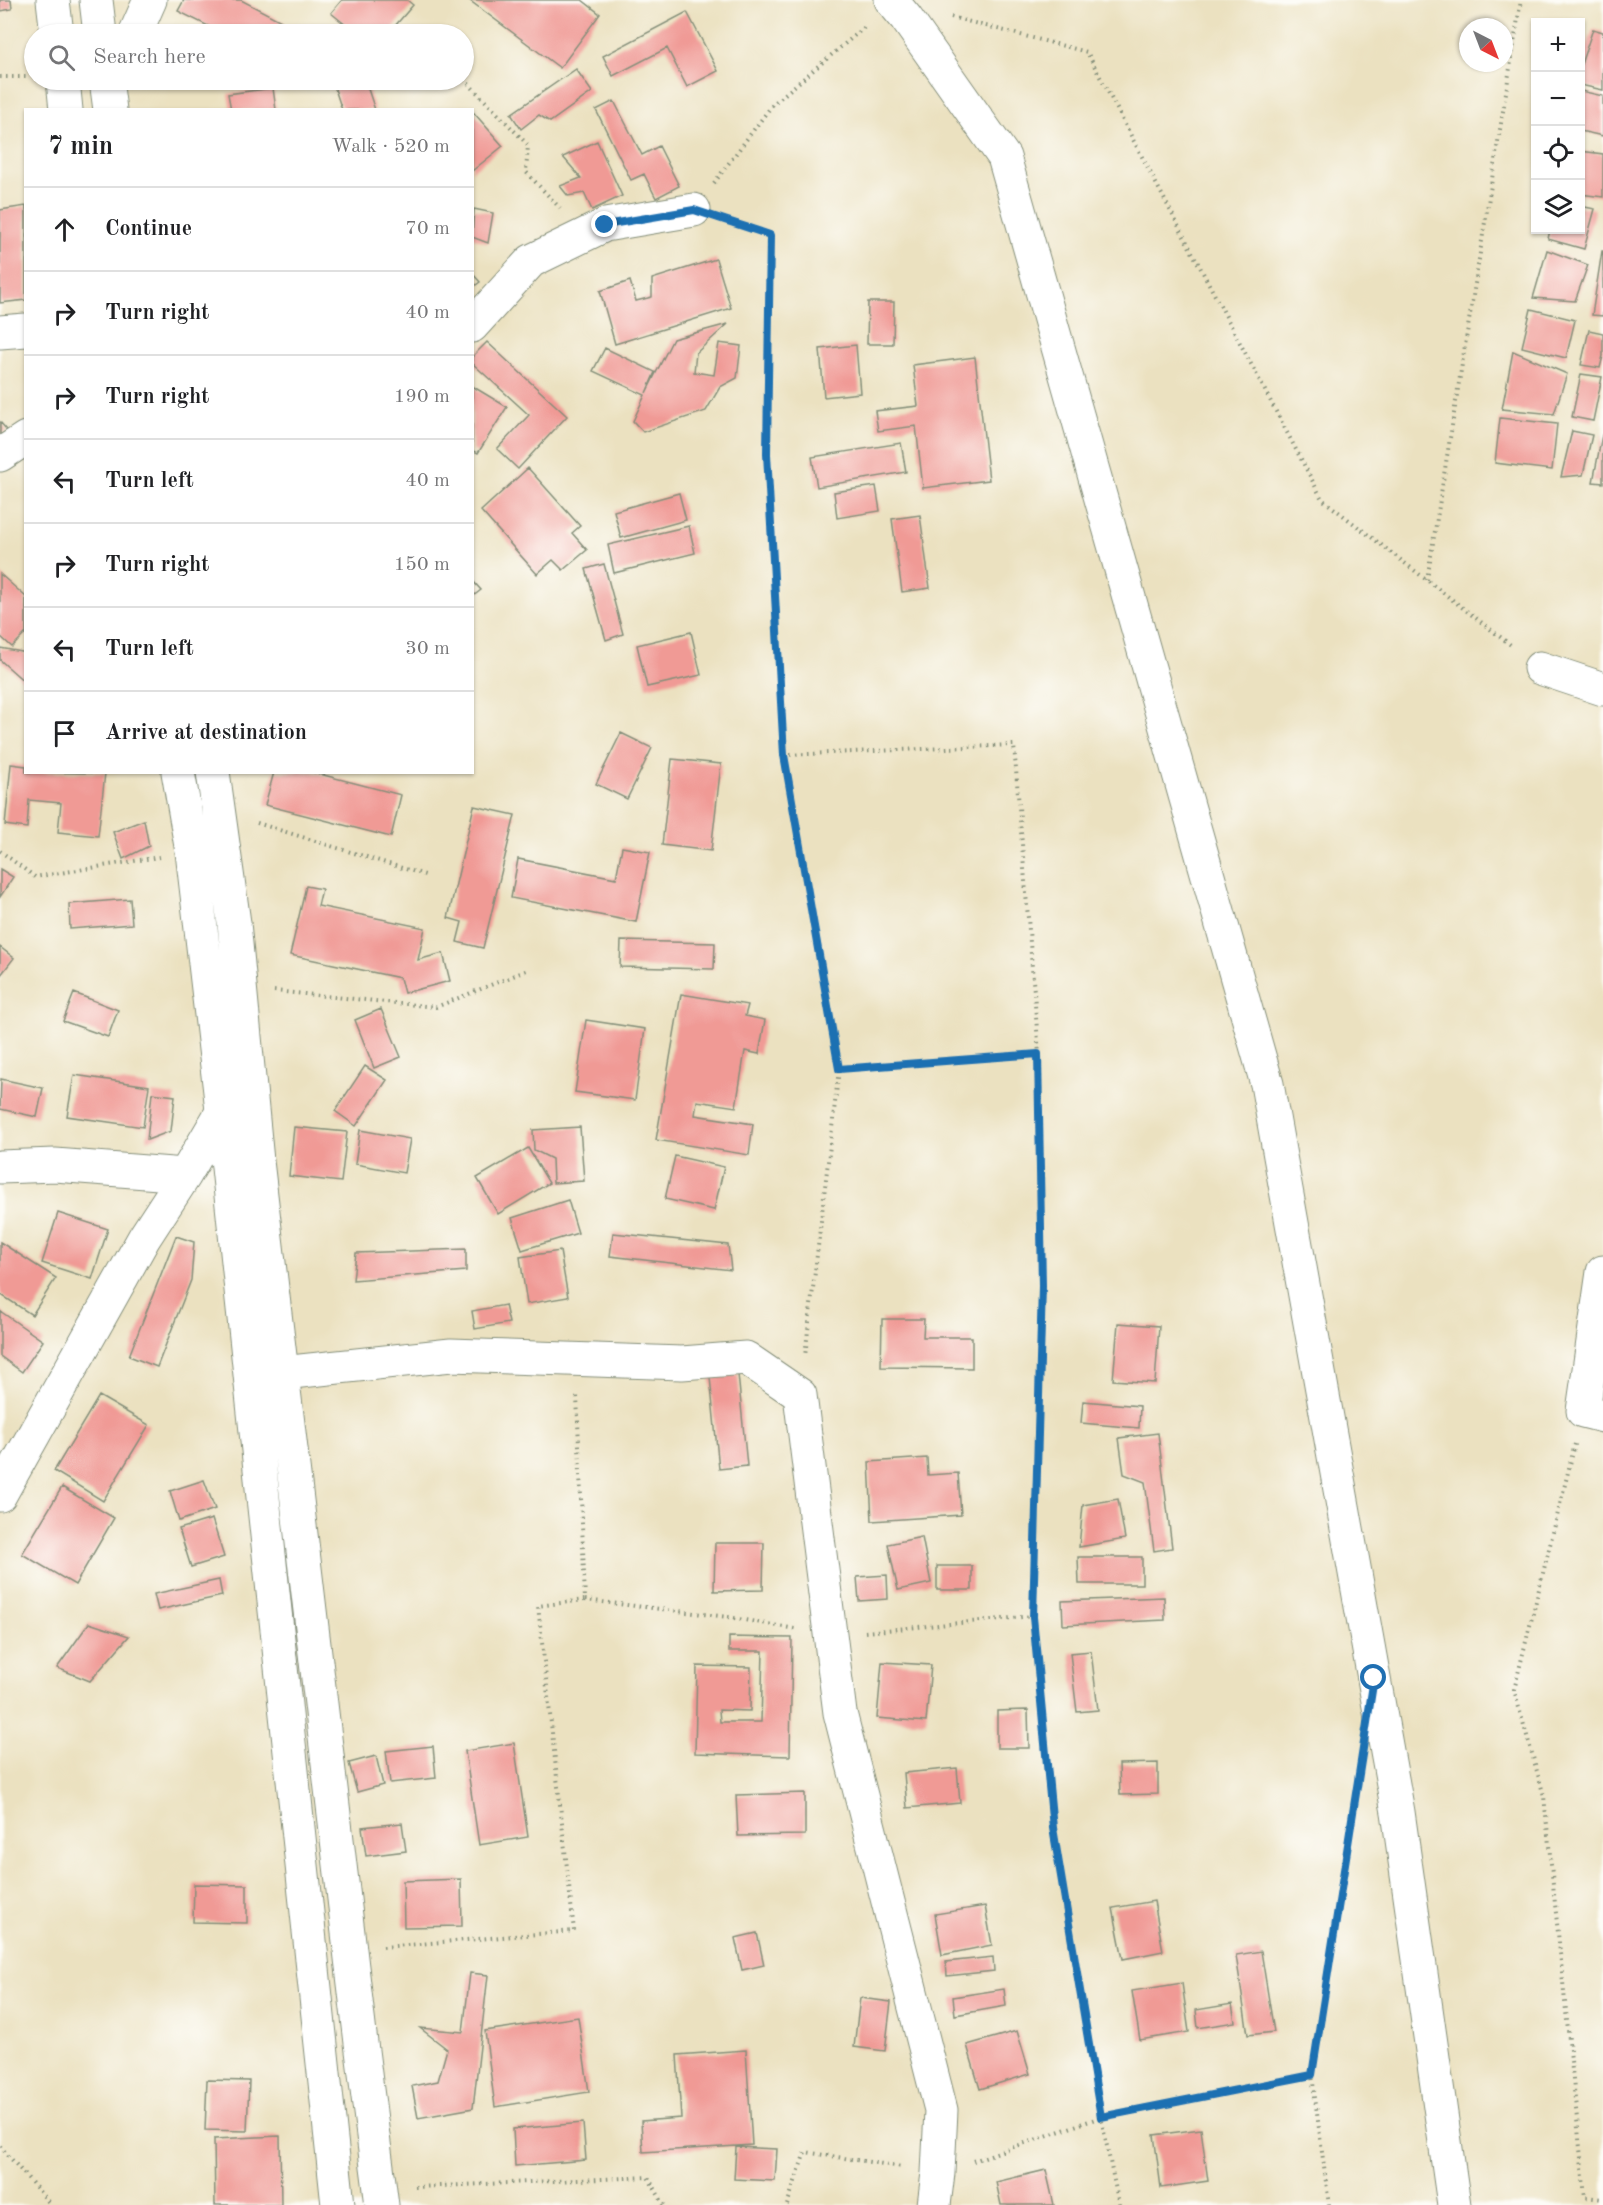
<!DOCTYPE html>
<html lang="en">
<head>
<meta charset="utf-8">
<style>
  :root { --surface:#fff; --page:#f2f2f2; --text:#202124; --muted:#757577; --line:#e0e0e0 }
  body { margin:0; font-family:"Old Standard TT",serif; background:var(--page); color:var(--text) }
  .controls { position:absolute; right:18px; top:18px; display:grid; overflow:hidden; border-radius:0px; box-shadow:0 2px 4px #0004 }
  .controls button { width:54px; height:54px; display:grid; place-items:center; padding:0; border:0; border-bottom:2px solid var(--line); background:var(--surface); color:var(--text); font:30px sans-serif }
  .compass { position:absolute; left:1459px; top:18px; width:54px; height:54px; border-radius:50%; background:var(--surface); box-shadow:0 2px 4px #0004; rotate:138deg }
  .stop { position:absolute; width:18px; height:18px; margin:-14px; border:4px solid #1f6fb2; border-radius:50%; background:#fff }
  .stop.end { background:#1f6fb2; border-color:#fff; box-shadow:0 2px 6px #0008 }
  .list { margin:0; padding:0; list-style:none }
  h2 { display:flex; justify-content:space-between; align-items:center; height:78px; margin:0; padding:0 24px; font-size:26px }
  h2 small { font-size:20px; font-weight:400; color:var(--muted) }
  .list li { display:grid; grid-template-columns:39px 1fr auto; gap:18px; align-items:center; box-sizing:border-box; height:84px; padding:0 24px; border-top:2px solid var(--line) }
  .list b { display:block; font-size:22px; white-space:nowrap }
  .list em { font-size:20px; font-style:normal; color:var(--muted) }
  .icon { flex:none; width:33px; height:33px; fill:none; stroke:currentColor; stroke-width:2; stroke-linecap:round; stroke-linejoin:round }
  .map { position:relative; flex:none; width:1603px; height:2205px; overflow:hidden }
  .search { position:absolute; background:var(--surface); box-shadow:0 2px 4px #0004; left:24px; top:24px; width:450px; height:66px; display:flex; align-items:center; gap:15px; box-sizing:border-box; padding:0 21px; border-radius:33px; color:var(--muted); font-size:22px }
  .panel { position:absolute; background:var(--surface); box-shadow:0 2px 4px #0004; left:24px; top:108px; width:450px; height:666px; border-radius:0px }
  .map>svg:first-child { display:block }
</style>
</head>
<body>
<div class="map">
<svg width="1603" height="2205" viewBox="0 0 1603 2205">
  <rect width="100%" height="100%" fill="#fdfcf7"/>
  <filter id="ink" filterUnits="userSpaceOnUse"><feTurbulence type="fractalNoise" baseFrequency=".0167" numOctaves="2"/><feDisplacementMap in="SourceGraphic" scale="12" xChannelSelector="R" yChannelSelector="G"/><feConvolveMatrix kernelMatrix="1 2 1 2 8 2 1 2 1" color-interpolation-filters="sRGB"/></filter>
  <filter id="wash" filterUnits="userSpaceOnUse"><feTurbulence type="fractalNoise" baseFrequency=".008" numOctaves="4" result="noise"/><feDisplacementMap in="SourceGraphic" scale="24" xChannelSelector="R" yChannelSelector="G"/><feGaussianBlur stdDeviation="1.35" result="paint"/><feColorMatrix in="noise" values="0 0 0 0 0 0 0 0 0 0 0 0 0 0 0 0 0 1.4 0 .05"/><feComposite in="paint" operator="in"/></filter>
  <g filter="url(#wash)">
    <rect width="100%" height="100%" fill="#ebe1c0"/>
    <g id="blocks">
      <path fill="#f09a95" d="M 0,0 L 11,0 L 12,9 L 0,11 Z
        M 184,0 L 241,0 L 285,23 L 279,34 L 224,34 L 178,11 Z
        M 342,0 L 407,0 L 413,5 L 388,34 L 357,34 L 331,13 Z
        M 469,0 L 582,0 L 600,14 L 560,68 Z
        M 687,12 L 718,71 L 687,87 L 667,48 L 613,76 L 603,56 Z
        M 339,26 L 346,34 L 329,34 Z
        M 1593,29 L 1603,32 L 1603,90 L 1580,85 L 1580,67 Z
        M 576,69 L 592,92 L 550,122 L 539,115 L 521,129 L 511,114 Z
        M 352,80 L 365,80 L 375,110 L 342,110 L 334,86 Z
        M 273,88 L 276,110 L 231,110 L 228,94 Z
        M 1581,91 L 1603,96 L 1603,136 L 1580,131 Z
        M 614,101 L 642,155 L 659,146 L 679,186 L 656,198 L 644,174 L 631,180 L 596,110 Z
        M 474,113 L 503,146 L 472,171 L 472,114 Z
        M 597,141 L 622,196 L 592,210 L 584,193 L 568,196 L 560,186 L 581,178 L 563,157 Z
        M 1580,151 L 1603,154 L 1603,197 L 1580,194 Z
        M 26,206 L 26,300 L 0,303 L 0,210 Z
        M 1580,206 L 1595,209 L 1584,249 L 1548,239 L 1550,230 L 1580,230 Z
        M 474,209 L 493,213 L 488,243 L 472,237 Z
        M 1547,250 L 1588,265 L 1575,301 L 1533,298 Z
        M 1602,251 L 1603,251 L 1603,316 L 1592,315 Z
        M 716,259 L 731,308 L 615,344 L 600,291 L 630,281 L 636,301 L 652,297 L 652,279 Z
        M 472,273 L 480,282 L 472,288 Z
        M 868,302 L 894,302 L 893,344 L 867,344 Z
        M 1531,309 L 1575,320 L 1566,358 L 1522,347 Z
        M 728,324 L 696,353 L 694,372 L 714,375 L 719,343 L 741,346 L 737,378 L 720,387 L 706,411 L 643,432 L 633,421 L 645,395 L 593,371 L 605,348 L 655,372 L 646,393 L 673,339 Z
        M 1589,330 L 1603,333 L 1603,356 L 1600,368 L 1581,365 Z
        M 487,342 L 567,416 L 518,469 L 497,449 L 529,415 L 472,363 L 472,357 Z
        M 856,345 L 860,393 L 824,397 L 820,349 Z
        M 1513,351 L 1567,374 L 1554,414 L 1502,409 Z
        M 975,357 L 989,480 L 923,488 L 916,426 L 878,431 L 875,411 L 918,406 L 913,365 Z
        M 1581,374 L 1602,377 L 1593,421 L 1572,417 Z
        M 472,386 L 507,407 L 478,453 L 472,450 Z
        M 1500,418 L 1557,424 L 1552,470 L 1495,463 Z
        M 0,422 L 7,430 L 0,435 Z
        M 1572,431 L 1592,435 L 1583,475 L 1561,477 Z
        M 1602,435 L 1603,435 L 1603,483 L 1593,482 Z
        M 901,443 L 906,472 L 817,487 L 812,457 Z
        M 528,468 L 580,526 L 572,533 L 587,550 L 563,570 L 553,560 L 537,574 L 481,511 Z
        M 876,486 L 880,511 L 837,518 L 834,492 Z
        M 679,493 L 686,520 L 621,538 L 614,511 Z
        M 920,515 L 930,588 L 902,592 L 892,519 Z
        M 689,526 L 695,553 L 614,573 L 608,545 Z
        M 604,564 L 623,634 L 606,640 L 586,569 Z
        M 0,574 L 26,597 L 26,633 L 12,647 L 0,636 Z
        M 472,580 L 481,590 L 472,597 Z
        M 691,632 L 701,675 L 647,687 L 637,645 Z
        M 0,648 L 22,652 L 26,655 L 26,683 L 0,660 Z
        M 621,733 L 652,748 L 627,799 L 596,784 Z
        M 672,759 L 721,764 L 711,851 L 662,845 Z
        M 11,764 L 26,766 L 26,772 L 105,773 L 98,836 L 58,832 L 61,803 L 29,800 L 27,828 L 5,825 Z
        M 274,772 L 312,772 L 401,795 L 391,837 L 265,805 Z
        M 474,806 L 515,815 L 483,948 L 457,942 L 462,922 L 448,918 Z
        M 144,820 L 149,846 L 123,859 L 113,832 Z
        M 622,847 L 650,852 L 636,922 L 511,898 L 518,859 L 616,878 Z
        M 0,869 L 13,877 L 0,897 Z
        M 306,886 L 322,889 L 318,906 L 425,928 L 418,960 L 443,953 L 450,981 L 404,993 L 400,978 L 290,955 Z
        M 130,899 L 132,924 L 70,929 L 69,904 Z
        M 621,941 L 715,943 L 714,969 L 620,967 Z
        M 0,947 L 14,958 L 0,976 Z
        M 74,993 L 118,1010 L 108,1037 L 63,1021 Z
        M 681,994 L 748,1005 L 745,1016 L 765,1020 L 759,1054 L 745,1051 L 736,1107 L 697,1101 L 695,1115 L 753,1124 L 749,1155 L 656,1140 Z
        M 381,1009 L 401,1057 L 374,1068 L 355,1020 Z
        M 586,1020 L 645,1029 L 635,1100 L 575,1092 Z
        M 365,1066 L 387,1080 L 356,1126 L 335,1111 Z
        M 74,1075 L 149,1086 L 143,1127 L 67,1116 Z
        M 1,1079 L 43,1088 L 37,1117 L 0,1109 Z
        M 152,1093 L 175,1096 L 171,1131 L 147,1140 Z
        M 294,1127 L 347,1132 L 341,1182 L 289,1176 Z
        M 580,1127 L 584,1181 L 553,1183 L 552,1159 L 534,1150 L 533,1130 Z
        M 360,1130 L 410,1139 L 404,1173 L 355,1164 Z
        M 528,1148 L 549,1183 L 498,1214 L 477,1178 Z
        M 675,1156 L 724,1167 L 714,1210 L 665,1199 Z
        M 568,1200 L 578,1233 L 522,1250 L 512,1218 Z
        M 58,1213 L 108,1229 L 92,1279 L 42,1263 Z
        M 613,1233 L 728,1245 L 731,1270 L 610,1256 Z
        M 176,1236 L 194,1242 L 191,1280 L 157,1367 L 129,1356 Z
        M 0,1242 L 56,1278 L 32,1315 L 0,1294 Z
        M 466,1249 L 466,1271 L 353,1280 L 356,1253 Z
        M 560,1251 L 568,1297 L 527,1304 L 520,1257 Z
        M 505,1305 L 509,1323 L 475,1329 L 472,1311 Z
        M 0,1311 L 43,1341 L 22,1372 L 0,1356 Z
        M 882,1319 L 924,1319 L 923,1337 L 972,1337 L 972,1368 L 881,1367 Z
        M 1118,1323 L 1159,1326 L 1155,1383 L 1113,1380 Z
        M 738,1374 L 747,1466 L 719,1469 L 710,1377 Z
        M 99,1396 L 149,1425 L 103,1501 L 54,1471 Z
        M 1083,1401 L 1140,1406 L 1139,1428 L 1081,1423 Z
        M 1158,1433 L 1172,1548 L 1154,1551 L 1145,1482 L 1124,1474 L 1119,1438 Z
        M 927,1458 L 928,1475 L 958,1473 L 961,1515 L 872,1521 L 869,1462 Z
        M 204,1480 L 215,1509 L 179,1521 L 170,1491 Z
        M 62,1487 L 114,1518 L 75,1585 L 22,1554 Z
        M 1118,1499 L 1125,1539 L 1079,1547 L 1083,1505 Z
        M 212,1519 L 224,1557 L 191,1567 L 179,1529 Z
        M 922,1537 L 931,1583 L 898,1590 L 888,1544 Z
        M 715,1543 L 764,1543 L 763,1590 L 714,1591 Z
        M 1078,1557 L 1142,1557 L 1142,1584 L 1079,1584 Z
        M 937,1566 L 972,1566 L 972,1590 L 937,1590 Z
        M 887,1575 L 888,1599 L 859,1601 L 857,1577 Z
        M 219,1580 L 222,1596 L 158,1610 L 154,1594 Z
        M 1164,1597 L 1165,1620 L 1063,1625 L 1062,1601 Z
        M 89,1623 L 129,1636 L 90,1681 L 57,1668 Z
        M 729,1637 L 792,1638 L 790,1756 L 695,1753 L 697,1666 L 751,1667 L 750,1711 L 719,1710 L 720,1722 L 761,1722 L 763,1651 L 729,1651 Z
        M 1091,1651 L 1098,1710 L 1077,1712 L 1070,1653 Z
        M 882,1662 L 931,1665 L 926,1722 L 877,1718 Z
        M 1028,1710 L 1029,1748 L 997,1748 L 997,1711 Z
        M 514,1743 L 528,1837 L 479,1845 L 465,1751 Z
        M 433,1746 L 436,1778 L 390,1783 L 386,1751 Z
        M 376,1756 L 383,1785 L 357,1792 L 349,1763 Z
        M 1158,1763 L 1158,1794 L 1120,1795 L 1119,1764 Z
        M 957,1768 L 960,1803 L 907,1808 L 904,1773 Z
        M 805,1793 L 805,1835 L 738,1836 L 736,1795 Z
        M 402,1823 L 406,1851 L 366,1856 L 362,1827 Z
        M 461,1879 L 462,1926 L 404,1927 L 403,1881 Z
        M 194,1884 L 247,1885 L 247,1923 L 193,1922 Z
        M 1154,1901 L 1163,1951 L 1123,1959 L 1113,1908 Z
        M 985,1906 L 992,1945 L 942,1955 L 935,1914 Z
        M 757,1933 L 764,1965 L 742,1970 L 735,1938 Z
        M 1261,1951 L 1274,2032 L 1248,2035 L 1236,1955 Z
        M 993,1957 L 994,1971 L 947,1976 L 946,1962 Z
        M 470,1973 L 488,1975 L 473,2108 L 418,2118 L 412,2086 L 438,2081 L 447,2049 L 420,2028 L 463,2032 Z
        M 1182,1983 L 1189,2032 L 1140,2040 L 1132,1991 Z
        M 1004,1989 L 1006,2006 L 955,2015 L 953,1997 Z
        M 860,1998 L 891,2002 L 885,2051 L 854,2047 Z
        M 1232,2004 L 1235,2022 L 1198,2028 L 1196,2010 Z
        M 578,2017 L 589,2092 L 495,2107 L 485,2031 Z
        M 1017,2031 L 1030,2074 L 980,2089 L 967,2045 Z
        M 746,2050 L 752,2145 L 643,2152 L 641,2121 L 681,2118 L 677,2055 Z
        M 207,2080 L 249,2081 L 247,2131 L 205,2130 Z
        M 583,2123 L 586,2160 L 515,2166 L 513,2129 Z
        M 1201,2129 L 1208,2181 L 1161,2188 L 1154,2135 Z
        M 280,2136 L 281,2205 L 215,2205 L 214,2139 Z
        M 736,2147 L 777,2149 L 775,2181 L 734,2179 Z
        M 1046,2170 L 1054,2205 L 1001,2205 L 996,2182 Z"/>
    </g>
  </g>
  <g filter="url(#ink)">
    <use href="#blocks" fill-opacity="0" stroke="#858f7a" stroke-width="1.5"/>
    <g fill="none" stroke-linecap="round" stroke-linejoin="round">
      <g stroke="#858f7a" stroke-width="35">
        <path id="minor" d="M 891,0 L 906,18 L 1004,157 L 1267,1084 L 1398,1812 L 1454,2205
          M 135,34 L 150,0
          M 472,326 L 531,261 L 605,225 L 694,210
          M 0,332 L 26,330
          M 0,455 L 26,438
          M 1540,668 L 1603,689
          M 0,1167 L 55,1165 L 185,1175
          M 1603,1272 L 1583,1411 L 1603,1416
          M 282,1373 L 451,1355 L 682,1363 L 746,1358 L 800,1395 L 840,1713 L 941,2110 L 938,2173 L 934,2205
          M 0,1495 L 144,1238 L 185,1175 L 222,1112"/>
      </g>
      <g stroke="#858f7a" stroke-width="35">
        <path id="tertiary" d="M 53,0 L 57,34
          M 96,0 L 100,34
          M 63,80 L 66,110
          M 106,80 L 110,110
          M 178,772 L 192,852 L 220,1092 L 338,2205
          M 213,772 L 234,923 L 257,1161 L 282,1373 L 361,2043 L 382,2205"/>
      </g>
      <path stroke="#858f7a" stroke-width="4" stroke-dasharray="1.5 4.5" stroke-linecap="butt" d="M 951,17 L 1087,52 L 1322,499 L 1512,646
        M 0,77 L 29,77
        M 464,79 L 528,145 L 526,172 L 560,208
        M 714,183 L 773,104 L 866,26
        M 726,220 L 770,235 L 767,454 L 784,755 L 839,1069 L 805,1356
        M 1427,580 L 1521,0
        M 784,755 L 1014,745 L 1039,1054
        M 257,823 L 428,876
        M 0,851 L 35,877 L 159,857
        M 274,991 L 436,1007 L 528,970
        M 839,1069 L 1039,1054 L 1042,1286 L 1033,1616 L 865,1632
        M 1575,1444 L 1514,1690 L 1544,1796 L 1585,2197 L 1603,2199
        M 585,1600 L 728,1617 L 795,1629
        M 1033,1616 L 1053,1829 L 1101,2117 L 1119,2205
        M 383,1947 L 574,1931 L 538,1606 L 585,1600 L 577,1395
        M 0,2146 L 51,2205
        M 973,2161 L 1101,2117 L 1312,2075
        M 415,2187 L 648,2177 L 664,2205
        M 787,2205 L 805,2152 L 902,2167
        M 1329,2205 L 1312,2075 L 1356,1790"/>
      <use href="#minor" stroke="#fff" stroke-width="33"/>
      <use href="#tertiary" stroke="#fff" stroke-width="33"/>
    </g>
  </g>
  <g fill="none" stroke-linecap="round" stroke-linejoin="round" filter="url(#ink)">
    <path stroke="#1f6fb2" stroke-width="8" d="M 605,225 L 694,210 L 770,235 L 767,454 L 784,755 L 839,1069 L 1038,1054 L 1042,1286 L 1033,1617 L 1053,1828 L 1101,2117 L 1312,2075 L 1374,1678"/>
  </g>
</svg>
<div class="controls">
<button>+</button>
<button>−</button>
<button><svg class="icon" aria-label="locate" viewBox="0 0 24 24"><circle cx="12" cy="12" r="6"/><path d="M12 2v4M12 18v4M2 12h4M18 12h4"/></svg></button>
<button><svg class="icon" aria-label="layers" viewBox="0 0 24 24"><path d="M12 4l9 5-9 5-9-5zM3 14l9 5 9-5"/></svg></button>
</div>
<svg class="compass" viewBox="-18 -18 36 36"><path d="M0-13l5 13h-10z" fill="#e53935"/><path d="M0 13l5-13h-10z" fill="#757577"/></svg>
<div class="stop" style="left:1374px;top:1678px"></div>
<div class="stop end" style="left:605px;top:225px"></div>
<div class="search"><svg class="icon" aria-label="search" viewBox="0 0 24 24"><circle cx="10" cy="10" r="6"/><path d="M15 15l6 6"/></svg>Search here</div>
<section class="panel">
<h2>7 min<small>Walk · 520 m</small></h2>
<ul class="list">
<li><svg class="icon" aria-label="ahead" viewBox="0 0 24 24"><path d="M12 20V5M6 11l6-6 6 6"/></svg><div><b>Continue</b></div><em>70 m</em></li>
<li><svg class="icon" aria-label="right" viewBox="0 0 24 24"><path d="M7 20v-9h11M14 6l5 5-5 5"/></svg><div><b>Turn right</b></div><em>40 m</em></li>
<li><svg class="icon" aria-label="right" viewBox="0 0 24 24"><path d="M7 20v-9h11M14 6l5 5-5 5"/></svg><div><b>Turn right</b></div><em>190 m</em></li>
<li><svg class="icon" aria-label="left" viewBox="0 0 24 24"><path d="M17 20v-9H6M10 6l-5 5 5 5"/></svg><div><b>Turn left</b></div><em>40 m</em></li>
<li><svg class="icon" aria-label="right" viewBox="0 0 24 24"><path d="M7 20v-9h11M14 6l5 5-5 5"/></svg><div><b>Turn right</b></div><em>150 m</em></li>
<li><svg class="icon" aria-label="left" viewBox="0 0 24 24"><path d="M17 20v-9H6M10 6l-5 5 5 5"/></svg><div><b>Turn left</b></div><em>30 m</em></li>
<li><svg class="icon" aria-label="arrive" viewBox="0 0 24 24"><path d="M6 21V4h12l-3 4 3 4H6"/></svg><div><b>Arrive at destination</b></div></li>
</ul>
</section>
</div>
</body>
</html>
